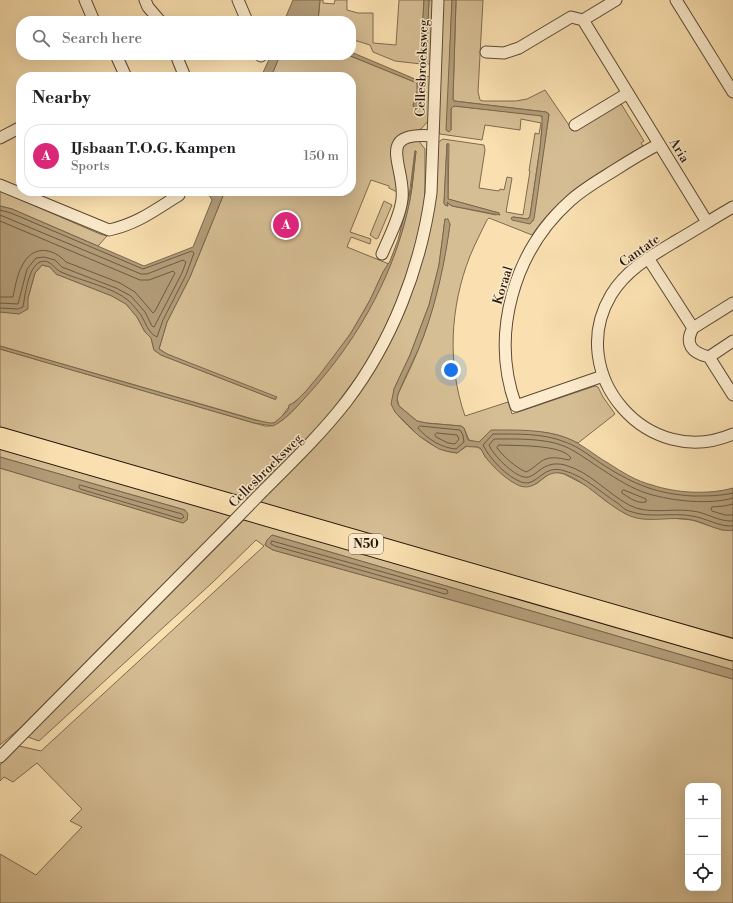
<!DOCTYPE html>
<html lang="en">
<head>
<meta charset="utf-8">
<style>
  :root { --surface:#fff; --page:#f6f6f6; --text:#202124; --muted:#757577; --line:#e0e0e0; --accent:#db2777 }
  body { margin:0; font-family:"Libre Bodoni",serif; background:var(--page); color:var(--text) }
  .controls { position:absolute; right:12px; bottom:12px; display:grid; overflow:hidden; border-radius:8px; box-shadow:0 4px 16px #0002 }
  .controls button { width:36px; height:36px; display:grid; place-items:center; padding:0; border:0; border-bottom:1px solid var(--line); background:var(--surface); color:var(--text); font:20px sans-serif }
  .you { position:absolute; left:451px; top:370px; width:14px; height:14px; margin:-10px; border:3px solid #fff; border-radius:50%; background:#1a73e8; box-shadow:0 0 0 6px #1a73e833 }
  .badge { display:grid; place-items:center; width:26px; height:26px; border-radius:50%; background:var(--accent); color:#fff; font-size:13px; font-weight:700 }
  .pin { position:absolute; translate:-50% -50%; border:2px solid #fff; box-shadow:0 1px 4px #0006 }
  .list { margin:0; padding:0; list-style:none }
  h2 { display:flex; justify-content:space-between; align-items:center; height:52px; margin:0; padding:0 16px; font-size:17px }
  h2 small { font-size:13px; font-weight:400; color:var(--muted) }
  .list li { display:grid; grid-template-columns:26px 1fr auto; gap:12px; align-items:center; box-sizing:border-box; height:64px; margin:0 8px 8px; padding:0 8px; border:1px solid var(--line); border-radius:16px }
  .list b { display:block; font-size:15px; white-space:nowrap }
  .list p { margin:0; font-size:13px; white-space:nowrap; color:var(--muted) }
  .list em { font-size:13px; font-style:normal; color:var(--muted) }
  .icon { flex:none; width:22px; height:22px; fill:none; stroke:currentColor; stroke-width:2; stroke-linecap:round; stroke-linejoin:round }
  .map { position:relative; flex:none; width:733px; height:903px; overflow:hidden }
  .search { position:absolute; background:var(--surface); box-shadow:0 4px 16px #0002; left:16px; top:16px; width:340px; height:44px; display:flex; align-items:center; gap:10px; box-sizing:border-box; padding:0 14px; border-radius:16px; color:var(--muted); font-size:15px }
  .panel { position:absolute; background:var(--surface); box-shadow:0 4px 16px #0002; left:16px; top:72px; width:340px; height:124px; border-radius:16px }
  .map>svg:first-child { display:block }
</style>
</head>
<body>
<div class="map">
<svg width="733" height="903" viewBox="0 0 733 903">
  <rect width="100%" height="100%" fill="#fae0b0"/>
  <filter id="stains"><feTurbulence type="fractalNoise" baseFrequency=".005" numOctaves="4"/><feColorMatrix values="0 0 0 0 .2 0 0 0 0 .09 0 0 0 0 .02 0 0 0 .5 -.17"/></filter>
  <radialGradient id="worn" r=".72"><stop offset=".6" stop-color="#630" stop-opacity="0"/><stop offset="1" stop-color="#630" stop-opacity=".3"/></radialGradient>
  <path fill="#d6be94" stroke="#7e6a50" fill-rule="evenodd" d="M 320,0 L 323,0 L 323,3 L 334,4 L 335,0 L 347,0 L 347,10 L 358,13 L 373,13 L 373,43 L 396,45 L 399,0 L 424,0 L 421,64 L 395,61 L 373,52 L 370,45 L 354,40 L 351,28 L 351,21 L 318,21 Z
    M 429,0 L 435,0 L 432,63 L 430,64 L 425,64 Z
    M 441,0 L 452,0 L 447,131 L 451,130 L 451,109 L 454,106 L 539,115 L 543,118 L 540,148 L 530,216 L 528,219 L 513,217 L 533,221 L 549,114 L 546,112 L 454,101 L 453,99 L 456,0 L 483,0 L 478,92 L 480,100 L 483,101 L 516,101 L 527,99 L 545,90 L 573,131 L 620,102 L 644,141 L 641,143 L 643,146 C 602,171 559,194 532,235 L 489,218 L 487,220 C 481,232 475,244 470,256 C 450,307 447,364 465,416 L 508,402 L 512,414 L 595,386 L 598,387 L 603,397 L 615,414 L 578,443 C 541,425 519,432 481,440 L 479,443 L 469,440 L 464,428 L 461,426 L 426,423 L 417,421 L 399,406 L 397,398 L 398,394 C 407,375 417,355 424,335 C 437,299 444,262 450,224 L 445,219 L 439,265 L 429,305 L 410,355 L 394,389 L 395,412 C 411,430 432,451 457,453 L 467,446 L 477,447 L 481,449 L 486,458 L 497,469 L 519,485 L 536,484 L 549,474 L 556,472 L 564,474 L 587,486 L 606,501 L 626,514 L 692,520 L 722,530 L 733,530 L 733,638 L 529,581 L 258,503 L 328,430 L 404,308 L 437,143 L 443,139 L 484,145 L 485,150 L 479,188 L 499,191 L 500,189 L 504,190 L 507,177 L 512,178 L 506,212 L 523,215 L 530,171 L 529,171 L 535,133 L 539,134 L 541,123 L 521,119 L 520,130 L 485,125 L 482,140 L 440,134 L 439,132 ZM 447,144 L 449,144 L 449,145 L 448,199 L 499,213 L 496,215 L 452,206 L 446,202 L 448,206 L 445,205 L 444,203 Z
    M 280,55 L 348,55 L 417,83 C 419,90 416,98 413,105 L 416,110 L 423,105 L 426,79 L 425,76 L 430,77 L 429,120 L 421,129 L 404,134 L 396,170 L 397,192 L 389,188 L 389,186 L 371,180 L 350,232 L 371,239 L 370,244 L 351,237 L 347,247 L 389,264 C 380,276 376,289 369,302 C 350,336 323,380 292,404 C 284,410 282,422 270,424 L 0,346 L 0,312 L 19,313 L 28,298 L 35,273 L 42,265 L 50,267 L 56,274 L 112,296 L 126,304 L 137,317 L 145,332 L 151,338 L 154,350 L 161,355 L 274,399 L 276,399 L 167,354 L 159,349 L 167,322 L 190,277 L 225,191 L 351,191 L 351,77 L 271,77 Z
    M 418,140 L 425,149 L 425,186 L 424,208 L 409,277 L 387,325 L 369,360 L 325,420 L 300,447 L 249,499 L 0,427 L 0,349 L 254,423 C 259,424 265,427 269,426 C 282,426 302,401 310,391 C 359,337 395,272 410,199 C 413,184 414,167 416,151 L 415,151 L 409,197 L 400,162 L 400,153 L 406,142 Z
    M 0,191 L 100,234 L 107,236 L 98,246 L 12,209 L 0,206 Z
    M 384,201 L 392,205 L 378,238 L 376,239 L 370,235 Z
    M 0,442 L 237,510 L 19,729 L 0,745 L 0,468 L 183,523 L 187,520 L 185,510 L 0,457 Z
    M 250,514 L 733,653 L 733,670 L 272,535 L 265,545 L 273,550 L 733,679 L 733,903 L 0,903 L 0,854 L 36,875 L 82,827 L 70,821 L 82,809 L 37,763 L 13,782 L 4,777 L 0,781 L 0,765 L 19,746 L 41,751 L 264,546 L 256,540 L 213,582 L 39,741 L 28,737 ZM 688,786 L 718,786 L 718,888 L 688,888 Z"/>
  <path fill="#b29c78" stroke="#7a674d" d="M 293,0 L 320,0 L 318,21 L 284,21 Z
    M 424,0 L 429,0 L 426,63 L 423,64 L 420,62 Z
    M 452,0 L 456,0 L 453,99 L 454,101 L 546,112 L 549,114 L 534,219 L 530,224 L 512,220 L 511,218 L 513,217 L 528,219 L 530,216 L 540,148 L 542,128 L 542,116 L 454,106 L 451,109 L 451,130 L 449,132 L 446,130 Z
    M 351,52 L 415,79 L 419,79 L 422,75 L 425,76 L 426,79 L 422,108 L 416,110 L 413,106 L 417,92 L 417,83 L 348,55 L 351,55 Z
    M 271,55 L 280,55 L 271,77 L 261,77 Z
    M 448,143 L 448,199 L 499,213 L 500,215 L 452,206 L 447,202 L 448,206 L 445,205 L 444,203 L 447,144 Z
    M 415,151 L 416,151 C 414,167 413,184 410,200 C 396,270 361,335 313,389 C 302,401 287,419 273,426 L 254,423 L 0,349 L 0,346 L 255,420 L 270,423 L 274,423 L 280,418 L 288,410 L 289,405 L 295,402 L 306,391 L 321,373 L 351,333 L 370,300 L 383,272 L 390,261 L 398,240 L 411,189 Z
    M 211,191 L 225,191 L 190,277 L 167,322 L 159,349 L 167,354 L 277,397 L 276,399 L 274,399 L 161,355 L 154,350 L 151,338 L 145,332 L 137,317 L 126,304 L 112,296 L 56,274 L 50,267 L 42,265 L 35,273 L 28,298 L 28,309 L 19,314 L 0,312 L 0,206 L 12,209 L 144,266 L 193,247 L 212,200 L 209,195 Z
    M 445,219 L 448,219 L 450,224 C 445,262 437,299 424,335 C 417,355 406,374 398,394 L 397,401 L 399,406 L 417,421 L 426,423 L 461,426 L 464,428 L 468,440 L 479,442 L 491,430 C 516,430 543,429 567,438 C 582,444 594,455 608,463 C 622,472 636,481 652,485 C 676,493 708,495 733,488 L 733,530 C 720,533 705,522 692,520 C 671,515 646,525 626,514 C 604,503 588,483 565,474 C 542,467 540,492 520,486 C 508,481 495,469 487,459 C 484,456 483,452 481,449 C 477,445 471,448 466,446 L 457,453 L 446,451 L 439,449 L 419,436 L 395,412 L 391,404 L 394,389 L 410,355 L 429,305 L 439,265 Z
    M 0,457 L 185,510 L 188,514 L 187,520 L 183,523 L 0,468 Z
    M 272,535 L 733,670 L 733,679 L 273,550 L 265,545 L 267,540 Z"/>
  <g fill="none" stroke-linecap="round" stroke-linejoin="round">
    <path stroke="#6c5a42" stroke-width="1" d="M 0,210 L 11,213 L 143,269 L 192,251 L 194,253 L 186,275 L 163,320 L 157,337 C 148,333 146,323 141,315 C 138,311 133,305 129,301 C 113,287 81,281 61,272 C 54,269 50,258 40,262 C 28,267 25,296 23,307 L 18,309 L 0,308
      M 0,215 L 141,274 L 147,274 L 183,260 L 186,262 L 182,273 L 154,327 L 152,326 L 145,312 L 131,296 L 116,288 L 62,267 L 55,260 L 44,257 L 36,258 L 27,269 L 18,304 L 0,303
      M 0,221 L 140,280 L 149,280 L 173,271 L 175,273 L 155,311 L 153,313 L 135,292 L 120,283 L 66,262 C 52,247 32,245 22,266 C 17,275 15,287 13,297 L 0,297
      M 420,426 L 460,430 L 463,435 L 464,442 L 456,449 C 442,448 427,439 418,428 Z
      M 437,433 L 457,435 L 459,439 L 455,444 L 448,443 L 436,437 L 435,435 Z
      M 499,445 C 516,446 562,444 571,458 L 569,460 C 559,458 548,455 539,463 C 535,466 531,470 526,472 C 515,467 504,457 497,448 Z
      M 80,485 L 182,514 L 184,517 L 181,519 L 80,489 L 79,487 Z
      M 624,490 L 646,499 L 646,502 C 637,504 630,498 622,493 L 622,491 Z
      M 733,493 C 720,496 707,496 693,496 C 658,494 635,485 605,466 C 592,458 580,447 565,442 C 543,433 516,434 493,434 L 483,445 C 490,459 506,476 521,482 C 538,488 542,463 565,471 C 586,477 601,493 619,504 C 622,507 625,510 629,511 C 650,519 671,512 692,516 C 706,518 719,527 733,526
      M 733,498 C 709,505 673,501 649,494 C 632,489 617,479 603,470 C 590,462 578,452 564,446 C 544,438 516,439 494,439 L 489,445 C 493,455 513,475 524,477 C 536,480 541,459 565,465 C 590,472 607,493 629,505 C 647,515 673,508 692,511 C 706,512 718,522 733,521
      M 733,504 L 724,506 L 712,507 L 711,509 L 712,511 L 725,515 L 733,515
      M 272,541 L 447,590 L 448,593 L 445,594 L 275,546 L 271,544 Z"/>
    <g stroke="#5a4935" stroke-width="13">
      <path id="street" d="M 85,0 L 94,21
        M 145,0 L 148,7 L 160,21
        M 238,0 L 247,21
        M 676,0 L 733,92
        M 583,20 L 707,222
        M 486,52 L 504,53 L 519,48 L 571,17 L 583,20 L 616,0
        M 116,55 L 126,77
        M 176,55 L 185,77
        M 261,55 L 261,56
        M 575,125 L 628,93
        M 0,138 L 21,127
        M 0,185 L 109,230 C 137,224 155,210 179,195
        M 733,207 C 714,218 695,230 676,241 C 651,256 626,270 611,295 C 564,374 648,471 733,434
        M 382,254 C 389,237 400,217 402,199 C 406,166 373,131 433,136
        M 648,258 L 693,328 C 684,344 692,353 709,357 L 733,341
        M 693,328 L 733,303
        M 709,357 L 733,395
        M 603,376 L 516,406 C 490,335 513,252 570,201 C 583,189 599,180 615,170 C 629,161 644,152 659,144
        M 263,491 C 292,462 321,434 346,402 C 392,342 421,267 431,193 L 438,0
        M 0,757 L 228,527"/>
    </g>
    <g stroke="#25170c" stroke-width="23">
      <path id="highway" d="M 0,438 L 733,650"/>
    </g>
    <use href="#street" stroke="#fcebcc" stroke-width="11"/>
    <use href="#highway" stroke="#fae0b0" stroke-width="21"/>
    <g stroke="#5a4935" stroke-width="13" stroke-linecap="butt">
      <path id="street-bridge" d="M 228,527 L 263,491"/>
    </g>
    <use href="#street-bridge" stroke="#fcebcc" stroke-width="11"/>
  </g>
  <g text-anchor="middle" stroke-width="3" stroke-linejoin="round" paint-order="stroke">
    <rect fill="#fcebcc" stroke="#665746" stroke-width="1" x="349" y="534" width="34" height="20" rx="3"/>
    <g font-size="12" font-weight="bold" fill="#25170c">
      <text x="366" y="548">N50</text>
    </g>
    <g font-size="13" fill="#25170c" stroke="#fcebcc">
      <text transform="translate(421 68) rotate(-88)" y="5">Cellesbroeksweg</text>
      <text transform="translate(680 150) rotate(58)" y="5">Aria</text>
      <text transform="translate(639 250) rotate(-35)" y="5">Cantate</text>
      <text transform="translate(502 285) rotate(-73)" y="5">Koraal</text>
      <text transform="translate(265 470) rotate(-45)" y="5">Cellesbroeksweg</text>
    </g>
  </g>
  <rect width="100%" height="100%" filter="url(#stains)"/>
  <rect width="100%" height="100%" fill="url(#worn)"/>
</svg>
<div class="controls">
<button>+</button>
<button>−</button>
<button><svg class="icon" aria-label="locate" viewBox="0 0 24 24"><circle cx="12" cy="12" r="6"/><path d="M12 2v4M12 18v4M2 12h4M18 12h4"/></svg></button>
</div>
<div class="you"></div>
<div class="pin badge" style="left:286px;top:225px">A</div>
<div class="search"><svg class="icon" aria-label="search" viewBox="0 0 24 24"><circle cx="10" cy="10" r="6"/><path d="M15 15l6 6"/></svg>Search here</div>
<section class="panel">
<h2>Nearby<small></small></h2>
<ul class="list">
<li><span class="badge">A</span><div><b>IJsbaan T.O.G. Kampen</b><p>Sports</p></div><em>150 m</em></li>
</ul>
</section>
</div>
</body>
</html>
